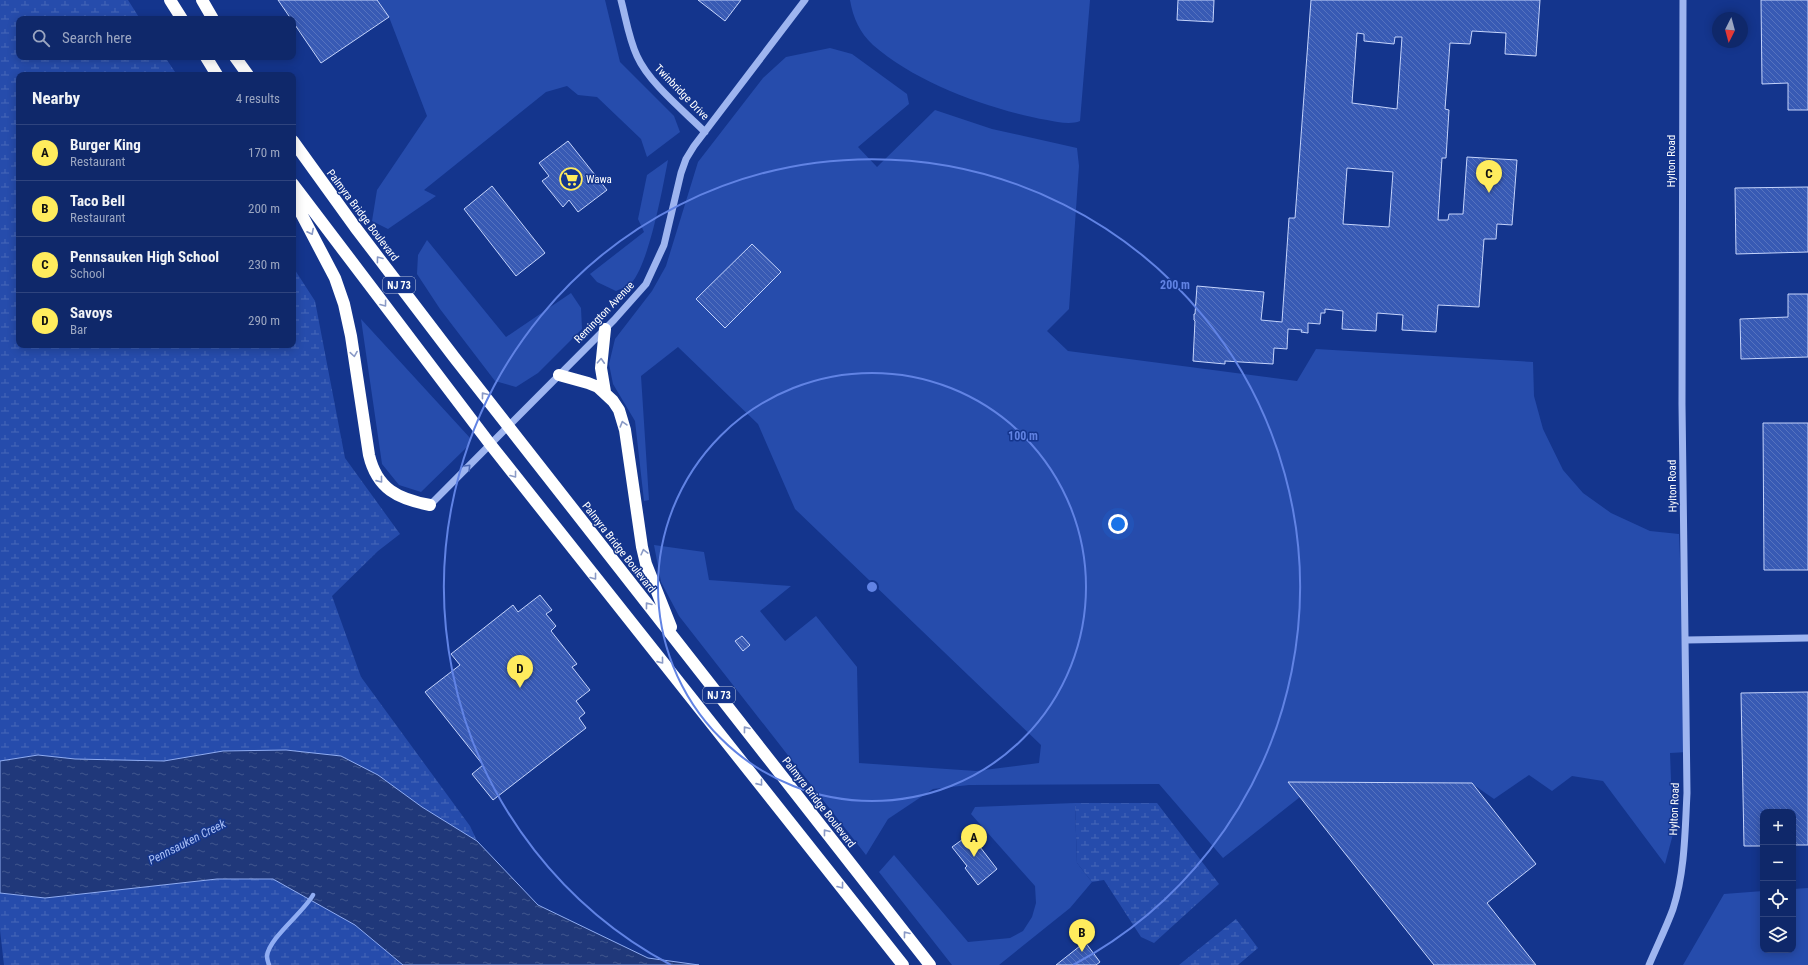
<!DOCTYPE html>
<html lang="en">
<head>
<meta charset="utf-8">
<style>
  :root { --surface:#0f286a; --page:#1d3472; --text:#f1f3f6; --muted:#9ba6c1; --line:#2f447e; --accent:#ffec5d }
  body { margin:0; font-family:"Roboto Condensed",sans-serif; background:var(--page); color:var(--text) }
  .controls { position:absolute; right:12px; bottom:12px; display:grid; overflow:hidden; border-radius:8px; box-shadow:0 2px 10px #0003 }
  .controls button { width:36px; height:36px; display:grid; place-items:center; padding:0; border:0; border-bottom:1px solid var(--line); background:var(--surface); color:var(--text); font:20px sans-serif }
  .compass { position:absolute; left:1712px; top:12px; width:36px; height:36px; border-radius:50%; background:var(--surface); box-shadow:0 2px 10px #0003; rotate:186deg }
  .you { position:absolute; left:1118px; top:524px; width:14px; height:14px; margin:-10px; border:3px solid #fff; border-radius:50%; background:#1a73e8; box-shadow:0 0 0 6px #1a73e833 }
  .badge { display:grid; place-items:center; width:26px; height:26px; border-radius:50%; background:var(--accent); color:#111; font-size:13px; font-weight:700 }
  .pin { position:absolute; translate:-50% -33px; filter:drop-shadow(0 1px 2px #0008) }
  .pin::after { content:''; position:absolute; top:21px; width:14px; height:12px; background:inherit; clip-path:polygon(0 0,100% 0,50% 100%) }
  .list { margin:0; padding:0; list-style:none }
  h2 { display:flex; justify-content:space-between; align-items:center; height:52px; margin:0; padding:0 16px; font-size:17px }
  h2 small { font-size:13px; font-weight:400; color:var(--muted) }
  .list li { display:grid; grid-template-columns:26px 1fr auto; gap:12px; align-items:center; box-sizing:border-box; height:56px; padding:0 16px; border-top:1px solid var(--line) }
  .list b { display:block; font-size:15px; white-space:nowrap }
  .list p { margin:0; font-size:13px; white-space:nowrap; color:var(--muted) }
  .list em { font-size:13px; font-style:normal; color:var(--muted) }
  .icon { flex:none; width:22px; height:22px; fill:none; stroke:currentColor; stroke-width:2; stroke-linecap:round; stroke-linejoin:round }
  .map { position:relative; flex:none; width:1808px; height:965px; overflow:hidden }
  .search { position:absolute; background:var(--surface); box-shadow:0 2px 10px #0003; left:16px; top:16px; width:280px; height:44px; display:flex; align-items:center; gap:10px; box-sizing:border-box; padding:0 14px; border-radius:8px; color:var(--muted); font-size:15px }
  .panel { position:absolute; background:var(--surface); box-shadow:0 2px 10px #0003; left:16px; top:72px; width:280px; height:276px; border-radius:8px }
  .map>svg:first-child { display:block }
</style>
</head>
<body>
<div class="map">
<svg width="1808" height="965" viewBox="0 0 1808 965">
  <defs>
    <pattern id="wetland-marsh" width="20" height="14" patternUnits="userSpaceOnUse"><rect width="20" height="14" fill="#264cac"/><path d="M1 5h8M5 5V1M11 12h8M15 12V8" fill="none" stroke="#4767b8"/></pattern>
    <pattern id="water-ripples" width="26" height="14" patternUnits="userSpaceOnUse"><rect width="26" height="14" fill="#20387a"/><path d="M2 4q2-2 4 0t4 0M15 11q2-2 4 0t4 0" fill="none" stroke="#41568e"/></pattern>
    <pattern id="building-back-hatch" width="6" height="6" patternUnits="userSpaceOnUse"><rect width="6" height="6" fill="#385ab4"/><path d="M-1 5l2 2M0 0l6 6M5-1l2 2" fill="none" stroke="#5673bf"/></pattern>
  </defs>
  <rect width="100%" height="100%" fill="#14358d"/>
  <path fill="#264cac" d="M 377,0 L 605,0 L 620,62 L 674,116 L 680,132 L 647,157 L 641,139 L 597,97 L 578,95 L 567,86 L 546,92 L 424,190 L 436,196 L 388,229 L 372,221 L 377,190 L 427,116 L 389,17 Z
    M 850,0 L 1090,0 L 1080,121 C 1071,125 1057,122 1047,120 C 991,110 916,83 873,45 C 860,33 853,18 850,0 Z
    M 830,48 L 852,54 L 907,94 L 909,104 L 858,147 L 877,167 L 935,110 L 992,129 L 1077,148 L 1079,166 L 1069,309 L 1047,331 L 1068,351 L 1297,381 L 1316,349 L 1533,362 L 1534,396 L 1543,429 L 1563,470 L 1583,493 L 1611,513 L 1650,531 L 1679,534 L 1688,752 L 1670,753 L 1673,834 L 1665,864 L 1603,781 L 1572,776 L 1552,791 L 1529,775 L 1494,799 L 1471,783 L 1289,782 L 1300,797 L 1223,858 L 1159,784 L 969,785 L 933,789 L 888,819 L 866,855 L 679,616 L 661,582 L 654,545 L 704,552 L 709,580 L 791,586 L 760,611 L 785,641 L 816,616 L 857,667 L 859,763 L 976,771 L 1039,763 L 1041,745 L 795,509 L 758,424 L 678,347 L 641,376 L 649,500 L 644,501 L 635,421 L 613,384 L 609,364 L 615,339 L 652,291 L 666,266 L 698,162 L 763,78 L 786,57 Z
    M 668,160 C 663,186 648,272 628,286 C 625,288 619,289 616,291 L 597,282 L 590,274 L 644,232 L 638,219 L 647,175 Z
    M 427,240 L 506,337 L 571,293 L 581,308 L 582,329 L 538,373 L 516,387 L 495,381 L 440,309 L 417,274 L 418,255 Z
    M 361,319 L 471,439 L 467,447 L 421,492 L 399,485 L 382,464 Z
    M 1075,803 L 1077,863 L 1092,882 L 1070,908 L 999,965 L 952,965 L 879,872 L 894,855 L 968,942 L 1010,938 L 1023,931 L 1032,917 L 1036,903 L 1035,886 L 971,814 L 975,807 Z
    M 1808,888 L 1808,965 L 1683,965 L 1724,894 L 1763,891 L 1763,950 L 1793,950 L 1793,889 Z"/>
  <path fill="url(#wetland-marsh)" d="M 0,0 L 128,0 L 140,19 L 19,19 L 19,57 L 165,57 L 177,75 L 19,75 L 19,345 L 293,345 L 293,267 L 315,301 L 345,458 L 400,534 L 378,551 L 332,596 L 361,677 L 470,826 L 477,841 L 422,807 L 378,775 L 341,756 L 286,750 L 223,751 L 164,761 L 75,759 L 38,755 L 0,761 Z
    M 1075,803 L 1157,803 L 1219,884 L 1154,943 L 1141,937 L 1104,880 L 1092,882 L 1077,863 Z
    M 217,879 L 273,879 L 355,925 L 403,965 L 4,965 L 0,930 L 0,893 L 45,898 Z
    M 1236,919 L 1258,948 L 1238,965 L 1179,965 Z"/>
  <path fill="url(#water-ripples)" stroke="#90adf3" d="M 286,750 L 341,756 L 378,775 L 422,807 L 477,841 L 538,905 L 648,958 L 699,965 L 403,965 L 355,925 L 273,879 L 217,879 L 45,898 L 0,893 L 0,761 L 38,755 L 75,759 L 164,761 L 223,751 Z"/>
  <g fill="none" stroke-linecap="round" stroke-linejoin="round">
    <path stroke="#90adf3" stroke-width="4.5" d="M 269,965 C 268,962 267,959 267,956 C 269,938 303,913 313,895"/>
  </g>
  <path fill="url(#building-back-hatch)" stroke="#c5d4fc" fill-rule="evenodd" d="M 278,0 L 377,0 L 389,17 L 321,63 L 293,22 L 293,19 L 291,19 Z
    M 698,0 L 741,0 L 725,21 Z
    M 1178,0 L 1214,0 L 1213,22 L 1177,20 Z
    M 1311,0 L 1540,0 L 1536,56 L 1505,54 L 1506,33 L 1472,31 L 1470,44 L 1450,43 L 1445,109 L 1449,110 L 1446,158 L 1442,158 L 1438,220 L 1448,220 L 1449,214 L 1463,214 L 1467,157 L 1517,160 L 1512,225 L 1497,224 L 1496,239 L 1484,239 L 1479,307 L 1438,305 L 1436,332 L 1402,330 L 1403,315 L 1377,313 L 1376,331 L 1342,329 L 1343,311 L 1325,309 L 1325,313 L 1321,313 L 1320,324 L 1308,323 L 1308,333 L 1301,332 L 1302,330 L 1288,329 L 1287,349 L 1274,348 L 1273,364 L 1225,361 L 1225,364 L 1193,361 L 1195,321 L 1194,320 L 1194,314 L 1195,314 L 1197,286 L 1264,292 L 1261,320 L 1282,322 L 1289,218 L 1295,218 ZM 1357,33 L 1364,34 L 1364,41 L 1394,44 L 1395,37 L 1402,37 L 1397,109 L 1352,103 ZM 1347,168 L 1393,172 L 1389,227 L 1343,224 Z
    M 1761,0 L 1808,0 L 1808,110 L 1788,110 L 1788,83 L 1762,84 Z
    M 568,141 L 607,190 L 578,212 L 569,200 L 563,207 L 542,181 L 549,176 L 539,163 Z
    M 492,186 L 545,253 L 516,276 L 464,209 Z
    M 1808,187 L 1808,252 L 1736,254 L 1735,188 Z
    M 752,244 L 781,272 L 725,328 L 696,299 Z
    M 1788,294 L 1808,294 L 1808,357 L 1741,359 L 1740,319 L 1788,317 Z
    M 1763,423 L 1808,423 L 1808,570 L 1764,570 Z
    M 540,595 L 552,610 L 546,614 L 556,626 L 551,631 L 577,664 L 572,667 L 590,690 L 576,701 L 585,713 L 579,718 L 586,728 L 493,800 L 472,774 L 483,765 L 425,692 L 460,665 L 451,654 L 513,605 L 518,612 Z
    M 742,636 L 750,645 L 743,651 L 735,641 Z
    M 1808,692 L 1808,845 L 1793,845 L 1793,812 L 1763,812 L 1763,846 L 1744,846 L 1741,693 Z
    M 1288,782 L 1472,783 L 1536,864 L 1487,903 L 1536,965 L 1434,965 Z
    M 970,834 L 997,869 L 978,885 L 965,868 L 967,866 L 952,847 Z
    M 1085,942 L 1100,962 L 1096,965 L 1056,965 Z"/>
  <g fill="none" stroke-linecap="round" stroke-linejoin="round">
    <path stroke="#9eb5f0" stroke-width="7" d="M 621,0 C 626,19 629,39 637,56 C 649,83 684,111 705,132
      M 430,505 L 614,320 L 646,284 L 664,245 L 681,173 L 686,159 L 694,146 L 805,0
      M 1686,640 L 1808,638
      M 1649,965 C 1657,946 1666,928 1673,909 C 1685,872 1685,831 1687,793 L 1682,404 L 1683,0"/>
    <path stroke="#fff" stroke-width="12" d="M 170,0 L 182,19
      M 202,0 L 213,19
      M 206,57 L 217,75
      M 235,57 L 248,75
      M 293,141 L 355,227 L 454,357 L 930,965
      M 293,184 L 490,444 L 903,965
      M 293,198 L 335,278 L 344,304 L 351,336 L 369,455 C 377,489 398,499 430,505
      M 605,329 L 601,368 L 605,392
      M 559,375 L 588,383 L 598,387 L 613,401 L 619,410 L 625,430 L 642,547 L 646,564 L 671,627"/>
  </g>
  <defs><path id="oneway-chevron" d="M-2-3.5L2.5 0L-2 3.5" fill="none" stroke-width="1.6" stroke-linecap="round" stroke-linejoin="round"/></defs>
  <g stroke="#8a9ac6">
    <use href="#oneway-chevron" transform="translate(311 232) rotate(63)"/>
    <use href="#oneway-chevron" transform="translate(379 259) rotate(-127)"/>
    <use href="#oneway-chevron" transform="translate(384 304) rotate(53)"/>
    <use href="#oneway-chevron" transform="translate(354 354) rotate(81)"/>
    <use href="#oneway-chevron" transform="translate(601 361) rotate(-87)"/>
    <use href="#oneway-chevron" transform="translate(484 395) rotate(-128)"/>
    <use href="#oneway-chevron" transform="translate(623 424) rotate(-106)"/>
    <use href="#oneway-chevron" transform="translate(514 475) rotate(52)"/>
    <use href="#oneway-chevron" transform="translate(380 480) rotate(51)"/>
    <use href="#oneway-chevron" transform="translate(644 552) rotate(-104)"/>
    <use href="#oneway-chevron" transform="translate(594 577) rotate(52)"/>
    <use href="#oneway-chevron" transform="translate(648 605) rotate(-128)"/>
    <use href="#oneway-chevron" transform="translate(661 661) rotate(51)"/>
    <use href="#oneway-chevron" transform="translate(746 729) rotate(-128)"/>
    <use href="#oneway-chevron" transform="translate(760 783) rotate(51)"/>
    <use href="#oneway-chevron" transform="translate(826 832) rotate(-128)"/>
    <use href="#oneway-chevron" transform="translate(841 886) rotate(52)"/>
    <use href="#oneway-chevron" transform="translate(906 934) rotate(-128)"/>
  </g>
  <use stroke="#4b68b5" href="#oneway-chevron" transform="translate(468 467) rotate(-46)"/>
  <g fill="none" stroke="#6183e4" stroke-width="2">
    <circle cx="872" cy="587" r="214"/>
    <path d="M671 965A428 428 0 1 1 1073 965"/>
  </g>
  <defs>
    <g id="supermarket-ring" transform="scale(1.15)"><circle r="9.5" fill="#14358d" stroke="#ffec5d" stroke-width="1.5"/><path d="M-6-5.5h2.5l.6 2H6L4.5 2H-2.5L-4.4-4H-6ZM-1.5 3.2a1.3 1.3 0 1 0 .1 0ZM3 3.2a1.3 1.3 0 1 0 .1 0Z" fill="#ffec5d"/></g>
  </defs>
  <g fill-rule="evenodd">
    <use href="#supermarket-ring" x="571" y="179"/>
  </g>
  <g text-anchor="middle" stroke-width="3" stroke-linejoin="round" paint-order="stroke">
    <g fill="#14358d" stroke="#b8c2dd" stroke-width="1">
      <rect x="383" y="277" width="32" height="16" rx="3"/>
      <rect x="703" y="687" width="32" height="16" rx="3"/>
    </g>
    <g font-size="10" font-weight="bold" fill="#fff">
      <text x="399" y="289">NJ 73</text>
      <text x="719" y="699">NJ 73</text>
    </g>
    <g font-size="11" fill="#fff" stroke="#14358d">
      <text transform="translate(682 92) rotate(46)" y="4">Twinbridge Drive</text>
      <text transform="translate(1671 161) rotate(-90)" y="4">Hylton Road</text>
      <text transform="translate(363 215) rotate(53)" y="4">Palmyra Bridge Boulevard</text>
      <text transform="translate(604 312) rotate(-46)" y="4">Remington Avenue</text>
      <text transform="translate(1672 486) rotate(-91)" y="4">Hylton Road</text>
      <text transform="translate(619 547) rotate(52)" y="4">Palmyra Bridge Boulevard</text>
      <text transform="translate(819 802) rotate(52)" y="4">Palmyra Bridge Boulevard</text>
      <text transform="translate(1674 809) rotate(-88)" y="4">Hylton Road</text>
    </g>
    <g font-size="11" fill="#fff" stroke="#14358d" text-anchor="start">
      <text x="586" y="183">Wawa</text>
    </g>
    <g font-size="12" font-style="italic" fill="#aac0f7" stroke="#14358d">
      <text transform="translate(187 842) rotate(-27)" y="4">Pennsauken Creek</text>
    </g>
  </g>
  <circle cx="872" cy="587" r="6" fill="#6183e4" stroke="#14358d" stroke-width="2"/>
  <g font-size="12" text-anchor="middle" font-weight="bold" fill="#6183e4" stroke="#14358d" stroke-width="3" stroke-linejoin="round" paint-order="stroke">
    <text x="1175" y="289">200 m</text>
    <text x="1023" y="440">100 m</text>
  </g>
</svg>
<div class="controls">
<button>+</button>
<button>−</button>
<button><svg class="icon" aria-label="locate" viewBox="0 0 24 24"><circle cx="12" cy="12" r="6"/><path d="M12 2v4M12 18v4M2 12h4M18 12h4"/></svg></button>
<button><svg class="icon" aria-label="layers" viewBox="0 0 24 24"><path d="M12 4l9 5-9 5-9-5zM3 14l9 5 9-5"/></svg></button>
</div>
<svg class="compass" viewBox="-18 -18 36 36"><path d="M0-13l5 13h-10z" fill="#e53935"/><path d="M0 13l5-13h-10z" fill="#9ba6c1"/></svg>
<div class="you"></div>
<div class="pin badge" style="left:974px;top:857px">A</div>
<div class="pin badge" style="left:1082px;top:952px">B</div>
<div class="pin badge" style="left:1489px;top:193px">C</div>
<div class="pin badge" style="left:520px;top:688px">D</div>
<div class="search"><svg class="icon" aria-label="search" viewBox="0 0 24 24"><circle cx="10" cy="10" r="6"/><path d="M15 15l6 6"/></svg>Search here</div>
<section class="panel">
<h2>Nearby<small>4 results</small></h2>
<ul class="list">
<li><span class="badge">A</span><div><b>Burger King</b><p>Restaurant</p></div><em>170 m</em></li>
<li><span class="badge">B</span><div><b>Taco Bell</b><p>Restaurant</p></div><em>200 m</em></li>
<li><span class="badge">C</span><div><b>Pennsauken High School</b><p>School</p></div><em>230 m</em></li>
<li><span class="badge">D</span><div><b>Savoys</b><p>Bar</p></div><em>290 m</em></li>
</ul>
</section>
</div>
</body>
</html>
